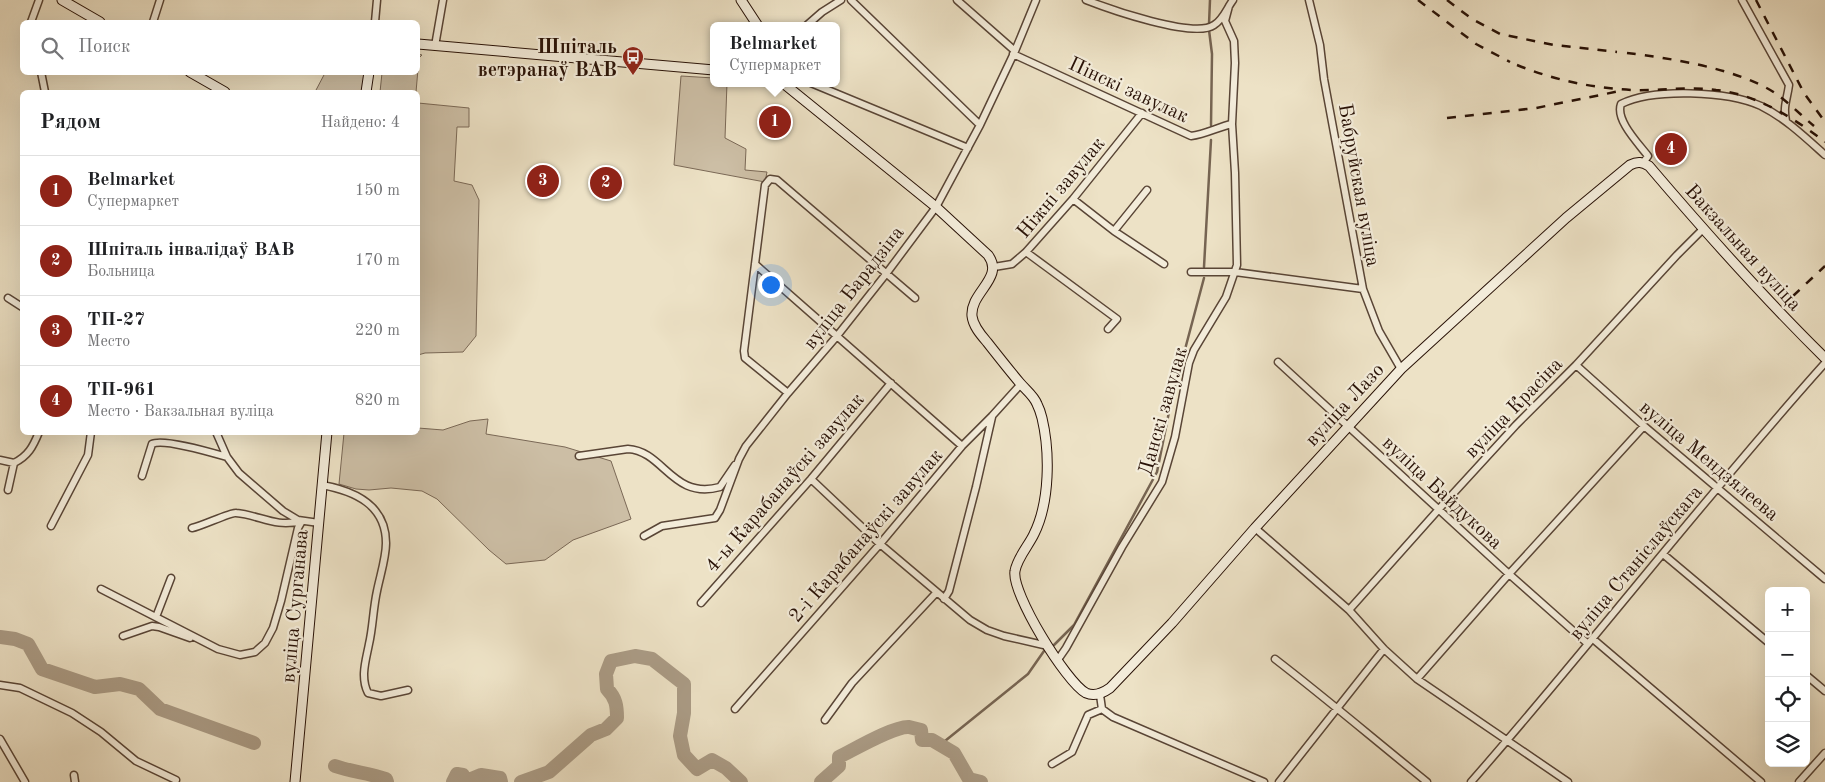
<!DOCTYPE html>
<html lang="ru">
<head>
<meta charset="utf-8">
<style>
  :root { --surface:#fff; --page:#f2f2f2; --text:#202124; --muted:#757577; --line:#e0e0e0; --accent:#8f2418 }
  body { margin:0; font-family:"Old Standard TT",serif; background:var(--page); color:var(--text) }
  .controls { position:absolute; right:15px; bottom:15px; display:grid; overflow:hidden; border-radius:8px; box-shadow:0 5px 20px #0002 }
  .controls button { width:45px; height:45px; display:grid; place-items:center; padding:0; border:0; border-bottom:1px solid var(--line); background:var(--surface); color:var(--text); font:25px sans-serif }
  .you { position:absolute; left:770px; top:284px; width:18px; height:18px; margin:-12px; border:4px solid #fff; border-radius:50%; background:#1a73e8; box-shadow:0 0 0 8px #1a73e833 }
  .badge { display:grid; place-items:center; width:32px; height:32px; border-radius:50%; background:var(--accent); color:#fff; font-size:16px; font-weight:700 }
  .pin { position:absolute; translate:-50% -50%; border:2px solid #fff; box-shadow:0 1px 5px #0006 }
  .popup { position:absolute; left:710px; top:22px; width:130px; height:65px; box-sizing:border-box; display:grid; place-content:center; border-radius:8px; background:var(--surface); filter:drop-shadow(0 1px 4px #0005); font-size:16px; white-space:nowrap; color:var(--muted) }
  .popup b { font-size:19px; color:var(--text) }
  .popup::after { content:''; position:absolute; left:50%; top:100%; margin-left:-10px; border:10px solid transparent; border-top-color:var(--surface) }
  .list { margin:0; padding:0; list-style:none }
  h2 { display:flex; justify-content:space-between; align-items:center; height:65px; margin:0; padding:0 20px; font-size:21px }
  h2 small { font-size:16px; font-weight:400; color:var(--muted) }
  .list li { display:grid; grid-template-columns:32px 1fr auto; gap:15px; align-items:center; box-sizing:border-box; height:70px; padding:0 20px; border-top:1px solid var(--line) }
  .list b { display:block; font-size:19px; white-space:nowrap }
  .list p { margin:0; font-size:16px; white-space:nowrap; color:var(--muted) }
  .list em { font-size:16px; font-style:normal; color:var(--muted) }
  .icon { flex:none; width:28px; height:28px; fill:none; stroke:currentColor; stroke-width:2; stroke-linecap:round; stroke-linejoin:round }
  .map { position:relative; flex:none; width:1825px; height:782px; overflow:hidden }
  .search { position:absolute; background:var(--surface); box-shadow:0 5px 20px #0002; left:20px; top:20px; width:400px; height:55px; display:flex; align-items:center; gap:12px; box-sizing:border-box; padding:0 18px; border-radius:8px; color:var(--muted); font-size:19px }
  .panel { position:absolute; background:var(--surface); box-shadow:0 5px 20px #0002; left:20px; top:90px; width:400px; height:345px; border-radius:8px }
  .map>svg:first-child { display:block }
</style>
</head>
<body>
<div class="map">
<svg width="1825" height="782" viewBox="0 0 1825 782">
  <rect width="100%" height="100%" fill="#ede2c6"/>
  <filter id="stains"><feTurbulence type="fractalNoise" baseFrequency=".004" numOctaves="4"/><feColorMatrix values="0 0 0 0 .2 0 0 0 0 .09 0 0 0 0 .02 0 0 0 .5 -.17"/></filter>
  <radialGradient id="worn" r=".72"><stop offset=".6" stop-color="#630" stop-opacity="0"/><stop offset="1" stop-color="#630" stop-opacity=".3"/></radialGradient>
  <path fill="#ccbea5" stroke="#7a6856" d="M 418,54 L 422,55 L 419,58 L 416,92 L 380,92 L 382,73 L 418,72 Z
    M 325,73 L 365,73 L 363,92 L 315,92 Z
    M 681,76 L 714,78 L 714,83 L 727,83 L 725,138 L 746,149 L 745,170 L 767,172 L 765,182 L 674,165 Z
    M 418,103 L 469,108 L 469,127 L 457,127 L 454,181 L 472,185 L 479,200 L 476,336 L 463,352 L 425,353 L 418,355 Z
    M 488,419 L 486,434 L 565,447 L 611,461 L 631,519 L 573,540 L 545,560 L 506,564 L 489,550 L 437,499 L 422,491 L 391,488 L 369,490 L 356,489 L 339,484 L 344,433 L 418,432 L 418,428 L 443,430 L 470,421 Z"/>
  <g fill="none" stroke-linecap="round" stroke-linejoin="round">
    <path stroke="#766452" stroke-width="2.5" d="M 1209,24 L 1210,0
      M 1209,30 L 1212,54 L 1211,125
      M 1204,267 L 1211,140
      M 1054,645 L 1074,625 L 1157,472 L 1171,402 L 1204,278
      M 940,745 L 1028,674 L 1044,651"/>
    <path stroke="#aa9b85" stroke-width="14" d="M 0,637 L 15,639 L 28,644 L 42,669 L 95,687 L 120,684 L 139,689 L 160,709 L 254,743
      M 335,766 C 352,772 369,773 386,779 L 387,782
      M 453,782 L 457,774 L 463,775 L 463,782
      M 464,782 L 481,775 L 500,778 L 501,782
      M 521,782 L 549,772 L 591,735 L 606,729 L 617,718 C 617,706 616,698 607,689 L 606,674 L 611,661 L 635,656 L 652,659 L 684,684 L 684,713 L 680,736 L 684,755 L 697,769 L 712,760 L 726,768 L 741,782
      M 821,782 L 839,766 L 839,757 C 855,749 894,726 909,727 C 913,728 917,729 921,730 L 922,740 L 932,740 L 954,753 L 969,779 L 981,782"/>
    <g stroke="#594536" stroke-width="9">
      <path id="street" d="M 851,0 L 980,125
        M 957,0 L 1015,51
        M 1086,0 C 1109,9 1194,39 1214,25 C 1223,20 1227,8 1233,0
        M 1309,0 L 1320,45 L 1324,79 L 1363,289 L 1379,331 L 1401,369
        M 1742,0 L 1789,85 C 1787,100 1783,106 1786,121
        M 31,22 L 39,0
        M 153,22 L 160,0
        M 375,22 L 377,0
        M 806,26 L 822,12 L 841,0
        M 435,46 L 443,0
        M 1013,54 L 1191,136 C 1206,134 1218,127 1232,124
        M 41,72 L 45,92
        M 811,83 L 968,148
        M 1643,163 L 1648,156 C 1639,144 1615,120 1621,104 C 1654,88 1727,91 1761,106 C 1785,118 1805,137 1825,155
        M 1073,199 L 1114,231 L 1164,264
        M 1114,231 L 1147,190
        M 1026,252 L 1117,319 L 1108,329
        M 755,264 L 962,446
        M 994,267 L 1012,264 L 1026,252 L 1073,199 L 1142,113
        M 1191,272 L 1235,272 L 1363,289
        M 8,298 L 22,307
        M 1278,362 L 1509,574 L 1588,644
        M 1576,365 L 1644,426 L 1825,579
        M 788,393 L 745,358 L 744,351 L 765,185 L 770,179 L 777,180 L 915,298
        M 216,432 L 227,457 L 239,473 L 283,511 L 298,520 L 319,523
        M 579,456 L 628,449 C 664,451 672,500 720,487 L 735,465
        M 0,460 L 14,463 C 28,456 33,447 39,432
        M 142,476 L 152,444 C 163,438 213,453 227,457
        M 811,479 L 880,544 L 970,620 L 987,630 L 1004,636 L 1048,646
        M 322,485 C 355,491 386,505 386,543 C 386,558 380,576 377,591 C 373,609 373,627 369,644 C 366,660 360,677 368,693 L 381,696 L 408,690
        M 8,490 L 14,463
        M 51,526 L 88,455 L 91,432
        M 192,528 C 202,526 231,512 236,513 C 260,515 275,528 301,521
        M 1255,528 L 1349,610 L 1384,649 L 1417,679 L 1568,782
        M 644,536 L 662,526 L 715,518 L 720,510 L 739,459 L 746,446 L 788,393 L 837,336 L 886,274 L 936,207 L 980,125 L 1015,51 L 1036,0
        M 1663,554 L 1769,643
        M 101,589 L 218,649 L 240,655 L 255,652 L 265,643 L 273,628 L 281,601 L 298,528 L 302,521
        M 944,599 L 949,591 L 976,487 L 992,417
        M 701,603 L 811,479 L 891,383
        M 1349,610 L 1439,509 L 1516,425 L 1576,365 L 1677,255 L 1703,229
        M 156,617 L 171,578
        M 123,636 L 152,626 L 159,627 L 190,638
        M 1593,639 L 1761,782
        M 1275,659 C 1327,699 1376,741 1427,782
        M 1057,661 L 1066,648 L 1122,547 L 1162,482 L 1175,437 L 1189,363 L 1194,350 L 1226,297 L 1237,265 L 1235,173 L 1232,124 L 1235,63 L 1234,41 L 1225,21 L 1229,6
        M 1806,675 L 1825,691
        M 1417,679 L 1509,574 L 1644,426
        M 0,685 L 20,688 L 72,713 L 101,732 L 136,761 L 176,780
        M 1100,695 L 1102,709 L 1113,717 L 1264,782
        M 735,709 L 880,544 L 962,446 L 992,416 L 1021,384
        M 825,720 L 852,683 L 936,593
        M 0,739 L 25,782
        M 1052,764 L 1072,752 L 1088,715 L 1102,709
        M 74,775 L 75,782
        M 1279,782 L 1384,649
        M 1471,782 C 1592,644 1703,499 1825,363
        M 1799,782 L 1825,753"/>
    </g>
    <g stroke="#281106" stroke-width="11">
      <path id="secondary" d="M 62,0 L 100,22
        M 741,0 L 758,26
        M 418,44 L 714,70
        M 190,72 L 225,92
        M 783,83 L 936,207 L 988,255 C 1005,278 970,292 972,316 C 973,326 981,335 987,342 C 998,356 1009,370 1020,383 C 1026,390 1034,396 1037,404 C 1039,408 1041,414 1042,418 C 1050,452 1050,502 1034,534 C 1029,545 1017,558 1015,571 C 1011,593 1066,682 1086,693 C 1095,697 1103,693 1110,688 L 1172,623 L 1255,528 L 1401,369 L 1566,218 L 1630,165 C 1638,161 1642,162 1649,166 C 1706,233 1763,297 1825,358
        M 366,92 L 369,72
        M 295,782 L 327,432"/>
    </g>
    <use href="#street" stroke="#f3ecda" stroke-width="6"/>
    <use href="#secondary" stroke="#f3ecda" stroke-width="9"/>
    <path stroke="#281106" stroke-width="2.5" stroke-dasharray="9 9" stroke-linecap="butt" d="M 1418,0 L 1476,44 L 1510,62
      M 1447,0 L 1472,19 L 1500,34 L 1554,45 L 1617,52
      M 1756,0 L 1804,93 L 1825,122
      M 1627,53 C 1670,58 1739,69 1775,93 C 1789,103 1801,115 1814,126
      M 1517,65 C 1554,80 1592,88 1632,90 C 1660,91 1689,86 1716,90 C 1756,94 1794,118 1825,142
      M 1447,118 L 1536,108 L 1620,91
      M 1793,296 L 1825,266"/>
  </g>
  <defs>
    <g id="bus-pin" transform="scale(1.125)"><path d="M0 17L-7.5 6A9.5 9.5 0 1 1 7.5 6Z" fill="#8f2418" stroke="#f3ecda"/><path d="M-5-6H5V4H4V6H2V4H-2V6H-4V4H-5ZM-3.5-4V0h7V-4ZM-3.5 1.2v1.5H-2V1.2ZM2 1.2v1.5H3.5V1.2Z" fill="#fff"/></g>
  </defs>
  <g fill-rule="evenodd">
    <use href="#bus-pin" x="633" y="57"/>
  </g>
  <g text-anchor="middle" stroke-width="4.5" stroke-linejoin="round" paint-order="stroke">
    <g font-size="20" font-weight="bold" fill="#281106" stroke="#f3ecda" text-anchor="end">
      <text x="617" y="53">Шпіталь<tspan x="617" dy="23">ветэранаў ВАВ</tspan></text>
    </g>
    <g font-size="20" fill="#281106" stroke="#f3ecda">
      <text transform="translate(1129 89) rotate(25)" y="7">Пінскі завулак</text>
      <text transform="translate(1360 185) rotate(80)" y="7">Бабруйская вуліца</text>
      <text transform="translate(1060 187) rotate(-50)" y="7">Ніжні завулак</text>
      <text transform="translate(1744 247) rotate(48)" y="7">Вакзальная вуліца</text>
      <text transform="translate(853 287) rotate(-52)" y="7">вуліца Барадзіна</text>
      <text transform="translate(1344 404) rotate(-47)" y="7">вуліца Лазо</text>
      <text transform="translate(1513 407) rotate(-46)" y="7">вуліца Красіна</text>
      <text transform="translate(1162 411) rotate(-74)" y="7">Данскі завулак</text>
      <text transform="translate(1710 460) rotate(40)" y="7">вуліца Мендзялеева</text>
      <text transform="translate(784 482) rotate(-49)" y="7">4-ы Карабанаўскі завулак</text>
      <text transform="translate(1443 492) rotate(43)" y="7">вуліца Байдукова</text>
      <text transform="translate(865 535) rotate(-49)" y="7">2-і Карабанаўскі завулак</text>
      <text transform="translate(1635 562) rotate(-50)" y="7">вуліца Станіслаўскага</text>
      <text transform="translate(294 606) rotate(-85)" y="7">вуліца Сурганава</text>
    </g>
  </g>
  <rect width="100%" height="100%" filter="url(#stains)"/>
  <rect width="100%" height="100%" fill="url(#worn)"/>
</svg>
<div class="controls">
<button>+</button>
<button>−</button>
<button><svg class="icon" aria-label="locate" viewBox="0 0 24 24"><circle cx="12" cy="12" r="6"/><path d="M12 2v4M12 18v4M2 12h4M18 12h4"/></svg></button>
<button><svg class="icon" aria-label="layers" viewBox="0 0 24 24"><path d="M12 4l9 5-9 5-9-5zM3 14l9 5 9-5"/></svg></button>
</div>
<div class="you"></div>
<div class="pin badge" style="left:775px;top:122px">1</div>
<div class="popup"><b>Belmarket</b>Супермаркет</div>
<div class="pin badge" style="left:606px;top:183px">2</div>
<div class="pin badge" style="left:543px;top:181px">3</div>
<div class="pin badge" style="left:1671px;top:149px">4</div>
<div class="search"><svg class="icon" aria-label="search" viewBox="0 0 24 24"><circle cx="10" cy="10" r="6"/><path d="M15 15l6 6"/></svg>Поиск</div>
<section class="panel">
<h2>Рядом<small>Найдено: 4</small></h2>
<ul class="list">
<li><span class="badge">1</span><div><b>Belmarket</b><p>Супермаркет</p></div><em>150 m</em></li>
<li><span class="badge">2</span><div><b>Шпіталь інвалідаў ВАВ</b><p>Больница</p></div><em>170 m</em></li>
<li><span class="badge">3</span><div><b>ТП-27</b><p>Место</p></div><em>220 m</em></li>
<li><span class="badge">4</span><div><b>ТП-961</b><p>Место · Вакзальная вуліца</p></div><em>820 m</em></li>
</ul>
</section>
</div>
</body>
</html>
